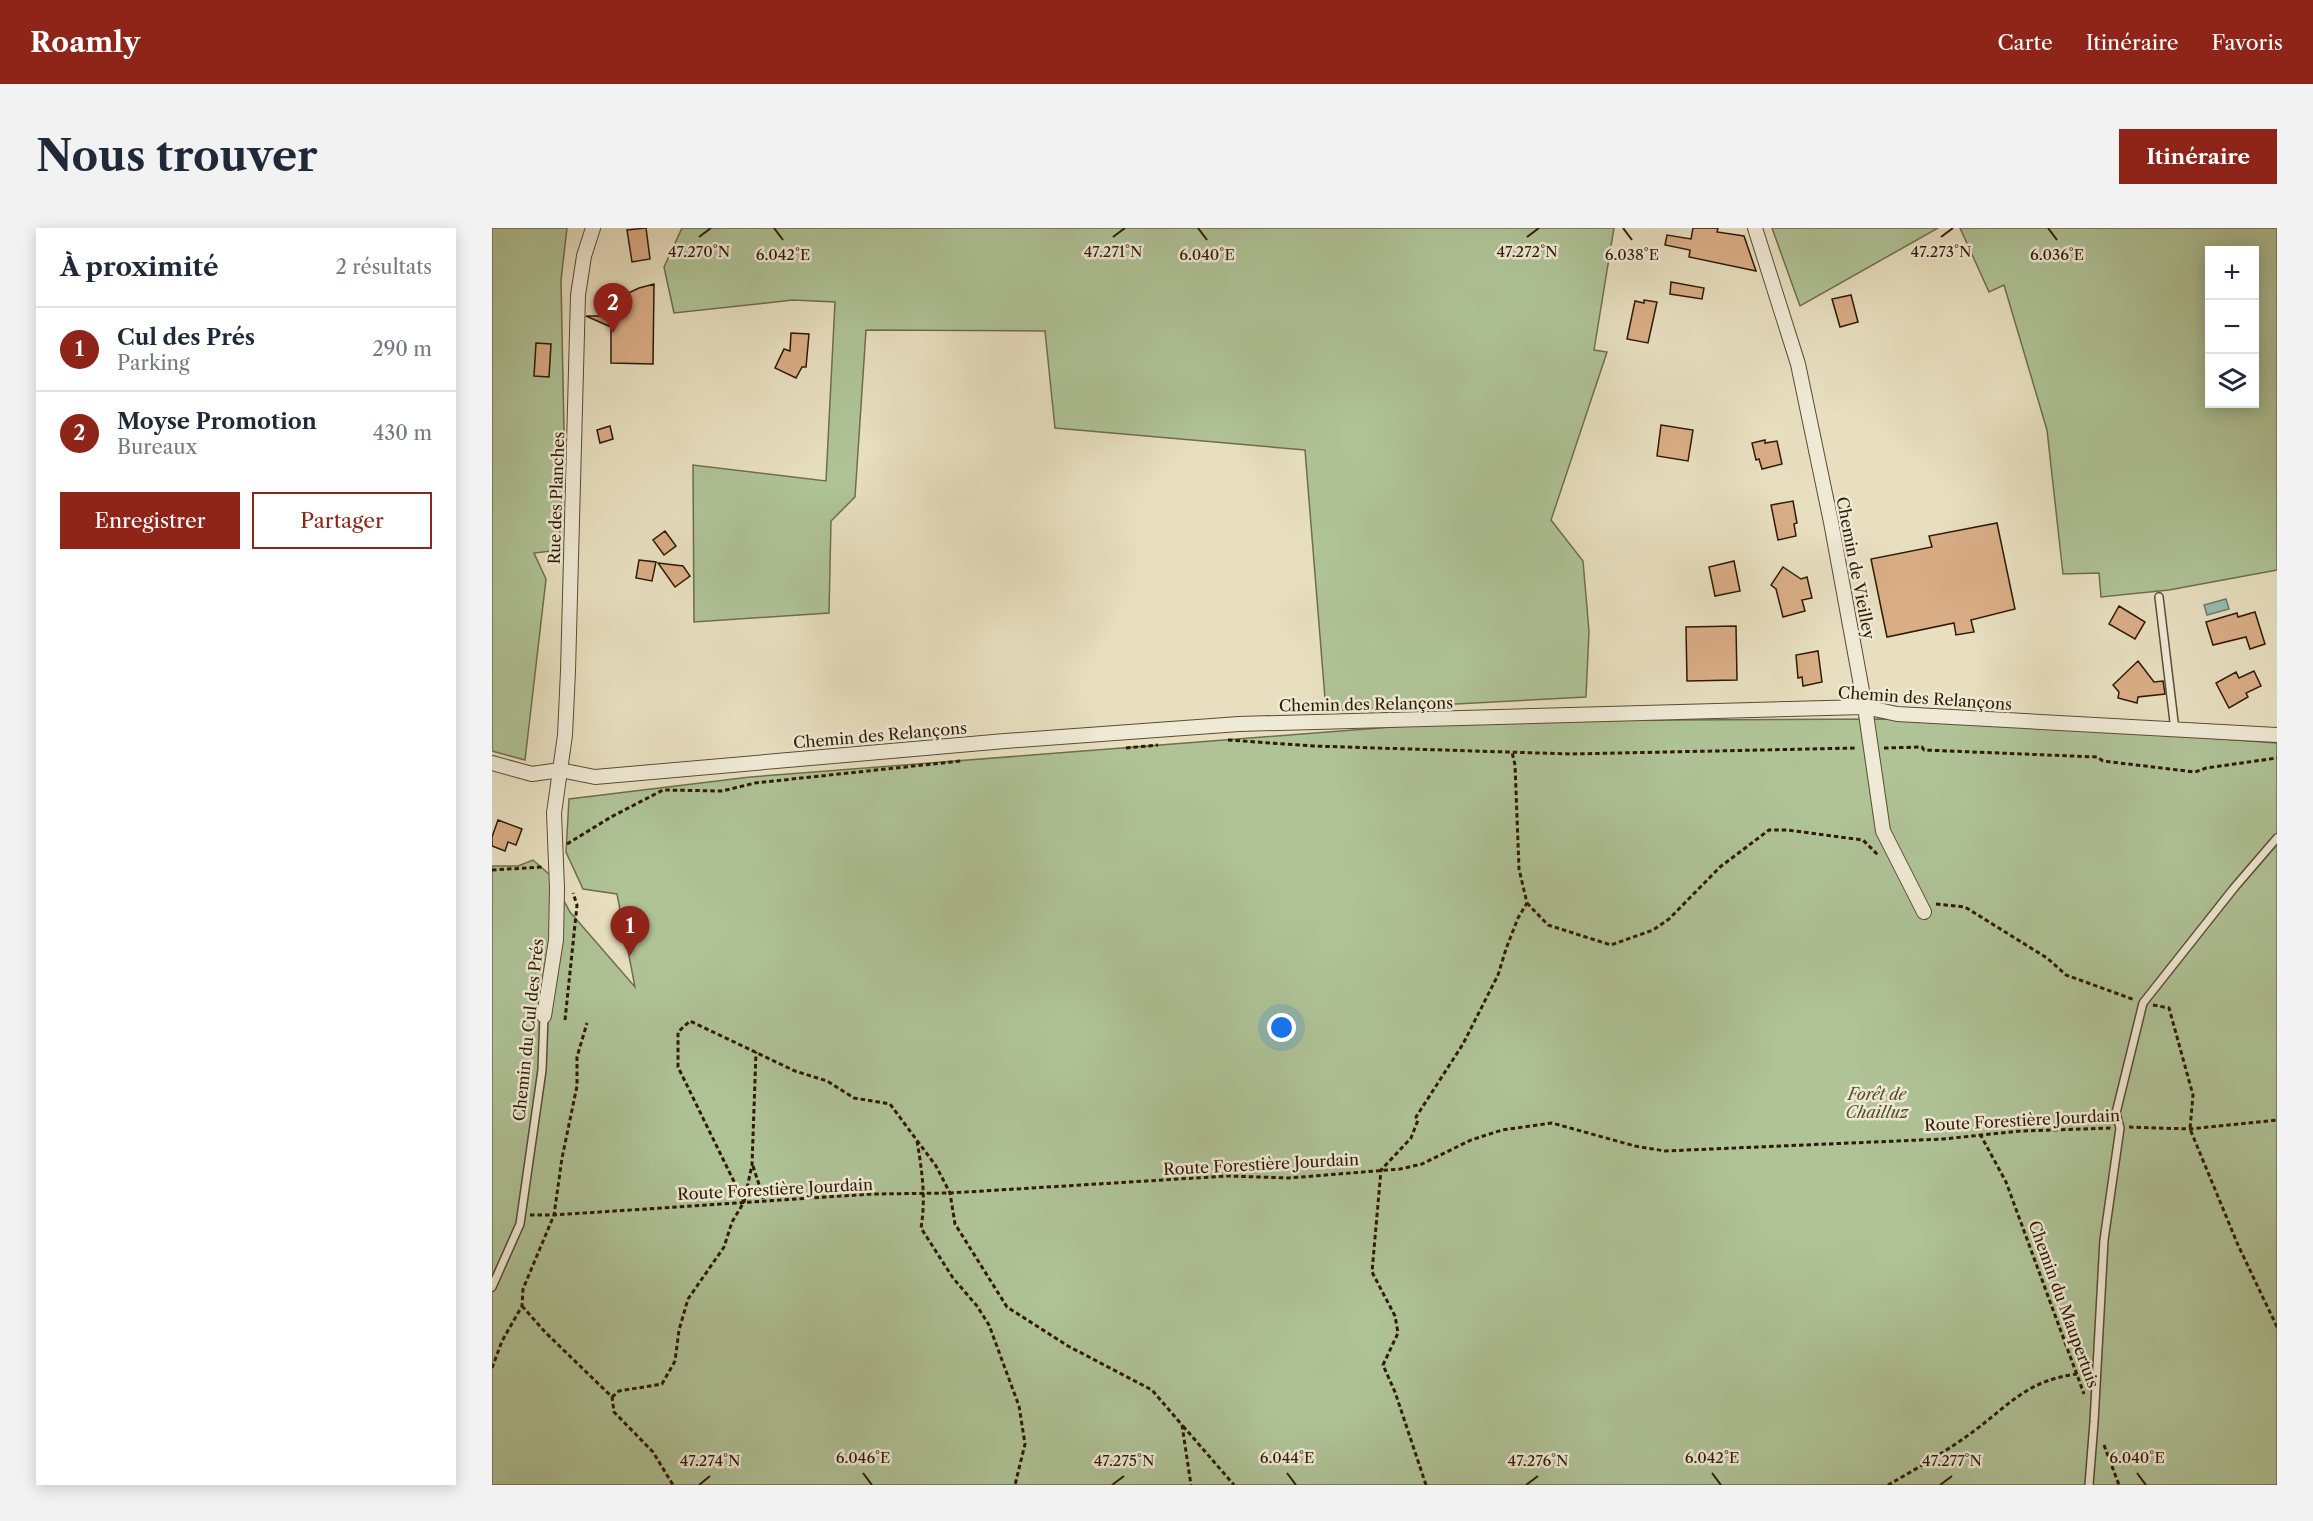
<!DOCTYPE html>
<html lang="fr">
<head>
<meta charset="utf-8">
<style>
  :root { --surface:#fff; --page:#f2f2f3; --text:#1f2937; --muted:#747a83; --line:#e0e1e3; --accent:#8f2418 }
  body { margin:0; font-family:"Libre Caslon Text",serif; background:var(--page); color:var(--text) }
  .controls { position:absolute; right:18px; top:18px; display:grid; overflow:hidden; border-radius:0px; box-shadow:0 3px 15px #0003 }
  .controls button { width:54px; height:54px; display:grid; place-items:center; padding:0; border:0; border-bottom:2px solid var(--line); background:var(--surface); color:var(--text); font:30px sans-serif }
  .you { position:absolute; left:790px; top:800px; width:21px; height:21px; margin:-15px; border:4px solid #fff; border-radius:50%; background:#1a73e8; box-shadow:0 0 0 9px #1a73e833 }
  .badge { display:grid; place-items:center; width:39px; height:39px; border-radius:50%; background:var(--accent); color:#fff; font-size:20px; font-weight:700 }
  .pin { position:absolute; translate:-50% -50px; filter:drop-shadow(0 2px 3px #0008) }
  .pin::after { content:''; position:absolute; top:32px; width:21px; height:18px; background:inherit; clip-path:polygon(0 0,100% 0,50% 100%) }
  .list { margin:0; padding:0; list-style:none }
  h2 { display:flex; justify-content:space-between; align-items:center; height:78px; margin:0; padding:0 24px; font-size:26px }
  h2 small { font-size:20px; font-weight:400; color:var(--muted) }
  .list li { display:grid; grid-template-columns:39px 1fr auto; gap:18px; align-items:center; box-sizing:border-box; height:84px; padding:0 24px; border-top:2px solid var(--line) }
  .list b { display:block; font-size:22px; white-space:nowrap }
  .list p { margin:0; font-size:20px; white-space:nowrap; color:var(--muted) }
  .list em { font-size:20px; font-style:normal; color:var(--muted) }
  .actions { display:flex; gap:12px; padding:18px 24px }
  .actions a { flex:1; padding:14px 0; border:2px solid var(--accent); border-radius:0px; text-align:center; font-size:21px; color:var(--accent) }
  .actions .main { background:var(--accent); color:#fff }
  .icon { flex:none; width:33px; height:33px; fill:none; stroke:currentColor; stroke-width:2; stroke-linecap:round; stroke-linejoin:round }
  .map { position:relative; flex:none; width:1785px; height:1257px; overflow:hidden; border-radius:0px }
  header { display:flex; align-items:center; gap:36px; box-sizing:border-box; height:84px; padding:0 30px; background:var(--accent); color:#fff }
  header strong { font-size:28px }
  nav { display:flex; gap:33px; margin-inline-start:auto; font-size:21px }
  .intro { display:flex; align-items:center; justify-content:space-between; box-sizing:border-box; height:144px; padding:0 36px }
  h1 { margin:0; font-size:42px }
  .button { padding:15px 27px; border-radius:0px; background:var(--accent); color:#fff; font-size:21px; font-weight:700 }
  main { display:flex; gap:36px; padding:0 36px }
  aside { flex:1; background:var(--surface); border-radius:0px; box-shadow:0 3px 15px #0003 }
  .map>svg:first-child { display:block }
</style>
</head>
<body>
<header>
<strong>Roamly</strong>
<nav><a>Carte</a><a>Itinéraire</a><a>Favoris</a></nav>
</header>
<div class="intro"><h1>Nous trouver</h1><a class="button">Itinéraire</a></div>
<main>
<aside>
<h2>À proximité<small>2 résultats</small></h2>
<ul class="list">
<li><span class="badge">1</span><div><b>Cul des Prés</b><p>Parking</p></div><em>290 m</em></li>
<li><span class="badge">2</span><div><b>Moyse Promotion</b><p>Bureaux</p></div><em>430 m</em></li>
</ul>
<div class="actions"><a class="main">Enregistrer</a><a>Partager</a></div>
</aside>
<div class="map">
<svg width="1785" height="1257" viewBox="0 0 1785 1257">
  <rect width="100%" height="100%" fill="#e7dfc0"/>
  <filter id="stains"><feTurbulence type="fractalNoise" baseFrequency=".00333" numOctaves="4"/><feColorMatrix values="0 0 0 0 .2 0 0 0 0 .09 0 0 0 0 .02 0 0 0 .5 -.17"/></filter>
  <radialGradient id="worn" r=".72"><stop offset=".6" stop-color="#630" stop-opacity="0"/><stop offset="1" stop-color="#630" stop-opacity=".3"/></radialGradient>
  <path fill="#afc397" stroke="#6f6e4d" stroke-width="1.5" fill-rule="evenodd" d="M 0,0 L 75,0 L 69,52 L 72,204 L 67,322 L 42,325 L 54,351 L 33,532 L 0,523 Z
    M 190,0 L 1122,0 L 1102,122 L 1115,124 L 1059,292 L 1091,333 L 1097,403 L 1094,469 L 834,483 L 813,222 L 563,200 L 553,103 L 374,102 L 363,269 L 339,293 L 337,385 L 202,394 L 201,237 L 334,253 L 343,74 L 301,72 L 182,85 L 172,39 Z
    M 1280,0 L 1446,0 L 1308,78 Z
    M 1468,0 L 1785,0 L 1785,342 L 1677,362 L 1609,369 L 1607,345 L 1571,346 L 1555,202 L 1512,57 L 1497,64 ZM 1718,22 L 1762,22 L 1762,176 L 1718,176 Z
    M 1393,491 L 1586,500 L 1785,515 L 1785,1257 L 0,1257 L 0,638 L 26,638 L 41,632 L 58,647 L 78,684 L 143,759 L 125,666 L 91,661 L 74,624 L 77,571 L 258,549 L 977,493 Z"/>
  <path fill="#97bdb1" stroke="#6d7c6b" stroke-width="1.5" d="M 1734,371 L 1737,381 L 1715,387 L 1712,377 Z"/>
  <path fill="#d9ad86" stroke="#2f1a03" stroke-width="1.5" d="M 154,0 L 158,31 L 140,34 L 135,2 Z
    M 1201,0 L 1226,0 L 1225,4 L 1252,8 L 1264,43 L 1197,29 L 1198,22 L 1173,17 L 1175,7 L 1199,11 Z
    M 1179,54 L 1212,60 L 1210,71 L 1178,66 Z
    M 162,56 L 161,136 L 119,135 L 119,99 L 94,88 L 119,88 L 119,68 L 130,68 L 147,60 Z
    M 1359,67 L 1366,94 L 1348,99 L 1340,71 Z
    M 1152,72 L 1165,74 L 1156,115 L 1135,111 L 1143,73 L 1152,75 Z
    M 299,105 L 317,106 L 314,139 L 310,139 L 304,150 L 283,140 L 292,121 L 298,123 Z
    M 44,115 L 59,116 L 57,149 L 42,148 Z
    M 1169,197 L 1201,202 L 1196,233 L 1165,228 Z
    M 118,198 L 121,211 L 108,215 L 105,202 Z
    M 1273,212 L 1273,215 L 1285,213 L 1290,236 L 1270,241 L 1267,231 L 1264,232 L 1260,215 Z
    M 1301,273 L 1305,295 L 1302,296 L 1304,308 L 1286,312 L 1279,277 Z
    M 1505,295 L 1523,381 L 1479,392 L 1482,404 L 1464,407 L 1462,395 L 1395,409 L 1379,331 L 1440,319 L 1437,308 Z
    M 173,303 L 184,318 L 172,327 L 161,312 Z
    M 147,332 L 164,334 L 160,353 L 144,350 Z
    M 1242,333 L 1248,363 L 1223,368 L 1217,339 Z
    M 166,335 L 191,338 L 198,348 L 183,359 Z
    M 1291,339 L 1309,351 L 1315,349 L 1320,370 L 1310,372 L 1313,383 L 1291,389 L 1284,361 L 1279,357 Z
    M 1627,378 L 1653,394 L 1643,411 L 1617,396 Z
    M 1763,384 L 1773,416 L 1758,421 L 1754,409 L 1721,417 L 1714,394 L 1745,385 L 1746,389 Z
    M 1244,398 L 1245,452 L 1195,453 L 1194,399 Z
    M 1326,423 L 1330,454 L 1311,458 L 1310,449 L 1306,450 L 1304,427 Z
    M 1646,433 L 1662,454 L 1671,453 L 1673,466 L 1646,469 L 1645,475 L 1626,470 L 1627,464 L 1621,457 Z
    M 1762,443 L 1769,458 L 1754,465 L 1756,469 L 1737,480 L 1724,455 L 1744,444 L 1747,450 Z
    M 6,592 L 30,601 L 24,617 L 16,614 L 13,623 L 0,618 L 0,609 Z"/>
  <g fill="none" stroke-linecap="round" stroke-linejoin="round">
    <g stroke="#5d4b32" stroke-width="10">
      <path id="lane" d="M 1667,369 L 1683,502
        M 0,1059 L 28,996 L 50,842 L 52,788
        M 1597,1257 L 1602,1194 L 1612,1012 L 1628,900 L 1624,885 L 1651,775 L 1742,660 L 1785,610"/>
    </g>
    <g stroke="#5d4b32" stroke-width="16">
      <path id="street" d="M 1263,0 L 1306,136 L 1339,294 L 1373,479 L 1391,603 L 1432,684
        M 0,535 L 40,546 L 68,542 L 103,549 L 513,513 L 747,496 L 1373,479 L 1405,486 L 1785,507
        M 52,788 L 64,712 L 65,660 L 62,585 L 73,507 L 76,443 L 86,67 L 92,28 L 101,0"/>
    </g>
    <path stroke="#2f1a03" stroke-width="3" stroke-dasharray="4.5 3" stroke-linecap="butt" d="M 736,512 L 821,518 L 1079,526 L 1365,520
      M 634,520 L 666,517
      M 1392,520 L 1430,519 L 1432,522 L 1605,529 L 1611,533 L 1703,544 L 1714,540 L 1785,530
      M 75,616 L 119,589 L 171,562 L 230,563 L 263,555 L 469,533
      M 0,642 L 51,639
      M 1035,675 L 1056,697 L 1119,717 L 1161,702 L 1177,691 L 1228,639 L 1277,602 L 1295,602 L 1371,612 L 1387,628
      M 1444,676 L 1473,679 L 1555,730 L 1574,747 L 1643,772
      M 1661,777 L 1677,780 L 1701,867 L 1698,901 L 1746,1017 L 1785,1099
      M 73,792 L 85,677 L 81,665
      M 1637,899 L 1698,901 L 1785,892
      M 1488,906 L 1514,954 L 1592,1166
      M 425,913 C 430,942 434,970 429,1000 L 461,1050 L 485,1078 L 497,1097 L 527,1178 L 533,1216 L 523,1257
      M 261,938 L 272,972
      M 252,974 L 186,839 L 186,804 L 198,793 L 303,843 L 335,853 L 362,870 L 398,876 L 444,938 L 458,965 L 463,996 L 515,1079 L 576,1118 L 660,1162 L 690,1197 L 699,1257
      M 38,987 L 62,987 L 381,966 L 458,965 L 736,948 L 797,950 L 908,941 L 930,936 L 979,912 L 1010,902 L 1060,895 L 1143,918 L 1173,923 L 1451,911 L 1529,903 L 1619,900
      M 30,1078 L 53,1104 L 120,1169 L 122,1184 L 161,1224 L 181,1257
      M 0,1140 L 10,1113 L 30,1078 L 31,1061 L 62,987 L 70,930 L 85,858 L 85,829 L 95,795
      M 120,1169 L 127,1163 L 170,1156 L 183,1133 L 187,1102 L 196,1071 L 232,1019 L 240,994 L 252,974 L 260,937 L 264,824
      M 691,1198 L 742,1257
      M 1612,1217 L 1627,1257
      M 934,1257 L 903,1164 L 891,1137 L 906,1105 L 903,1088 L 880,1044 L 889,942 L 919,910 L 926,892 L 924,889 L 971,816 L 1006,747 L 1014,721 L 1026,690 L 1035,675 L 1027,641 L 1023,537 L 1020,524
      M 1396,1257 C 1424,1241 1455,1223 1482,1203 C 1518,1176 1536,1152 1585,1146"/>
    <use href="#lane" stroke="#efead6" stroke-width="7"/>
    <use href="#street" stroke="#efead6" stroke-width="14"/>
  </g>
  <path fill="none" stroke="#2f1a03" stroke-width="2" d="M 282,0 L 291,12M 706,0 L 715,12M 1131,0 L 1140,12M 1556,0 L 1565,12M 207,9 L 219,0M 621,9 L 633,0M 1035,9 L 1047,0M 1449,9 L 1461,0M 371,1245 L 380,1257M 795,1245 L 804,1257M 1220,1245 L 1229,1257M 1645,1245 L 1654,1257M 207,1257 L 218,1248M 620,1257 L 632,1248M 1034,1257 L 1046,1248M 1448,1257 L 1460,1248"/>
  <g text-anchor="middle" stroke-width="5" stroke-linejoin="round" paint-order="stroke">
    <g font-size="16" fill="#2f1a03" stroke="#efead6">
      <text transform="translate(64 270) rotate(-88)" y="6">Rue des Planches</text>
      <text transform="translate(1364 340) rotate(79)" y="6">Chemin de Vieilley</text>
      <text transform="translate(1433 470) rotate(4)" y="6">Chemin des Relançons</text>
      <text transform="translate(874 476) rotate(-1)" y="6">Chemin des Relançons</text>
      <text transform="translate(388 507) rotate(-5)" y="6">Chemin des Relançons</text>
      <text transform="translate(36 802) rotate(-84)" y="6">Chemin du Cul des Prés</text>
      <text transform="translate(1530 892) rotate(-3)" y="6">Route Forestière Jourdain</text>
      <text transform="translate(769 936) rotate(-3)" y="6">Route Forestière Jourdain</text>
      <text transform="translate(283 961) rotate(-3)" y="6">Route Forestière Jourdain</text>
      <text transform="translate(1572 1076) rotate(70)" y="6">Chemin du Maupertuis</text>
    </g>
    <g font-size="16" font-style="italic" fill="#554d2f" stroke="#efead6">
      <text x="1385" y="872">Forêt de<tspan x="1385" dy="18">Chailluz</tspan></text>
    </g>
  </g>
  <g font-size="15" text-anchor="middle" fill="#2f1a03" stroke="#efead6" stroke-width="5" stroke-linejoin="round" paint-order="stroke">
    <text x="207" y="29">47.270°N</text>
    <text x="621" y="29">47.271°N</text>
    <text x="1449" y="29">47.273°N</text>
    <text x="1035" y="29">47.272°N</text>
    <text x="291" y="32">6.042°E</text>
    <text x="715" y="32">6.040°E</text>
    <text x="1140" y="32">6.038°E</text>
    <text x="1565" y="32">6.036°E</text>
    <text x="371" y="1235">6.046°E</text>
    <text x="795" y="1235">6.044°E</text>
    <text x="1220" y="1235">6.042°E</text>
    <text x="1645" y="1235">6.040°E</text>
    <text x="218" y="1238">47.274°N</text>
    <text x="632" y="1238">47.275°N</text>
    <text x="1046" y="1238">47.276°N</text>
    <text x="1460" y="1238">47.277°N</text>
  </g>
  <rect width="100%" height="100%" filter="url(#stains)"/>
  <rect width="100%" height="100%" fill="url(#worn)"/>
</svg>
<div class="controls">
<button>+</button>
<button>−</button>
<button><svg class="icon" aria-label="layers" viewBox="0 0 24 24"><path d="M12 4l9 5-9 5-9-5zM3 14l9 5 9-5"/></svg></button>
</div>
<div class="you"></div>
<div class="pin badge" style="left:138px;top:728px">1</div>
<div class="pin badge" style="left:121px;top:105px">2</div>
</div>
</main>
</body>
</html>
